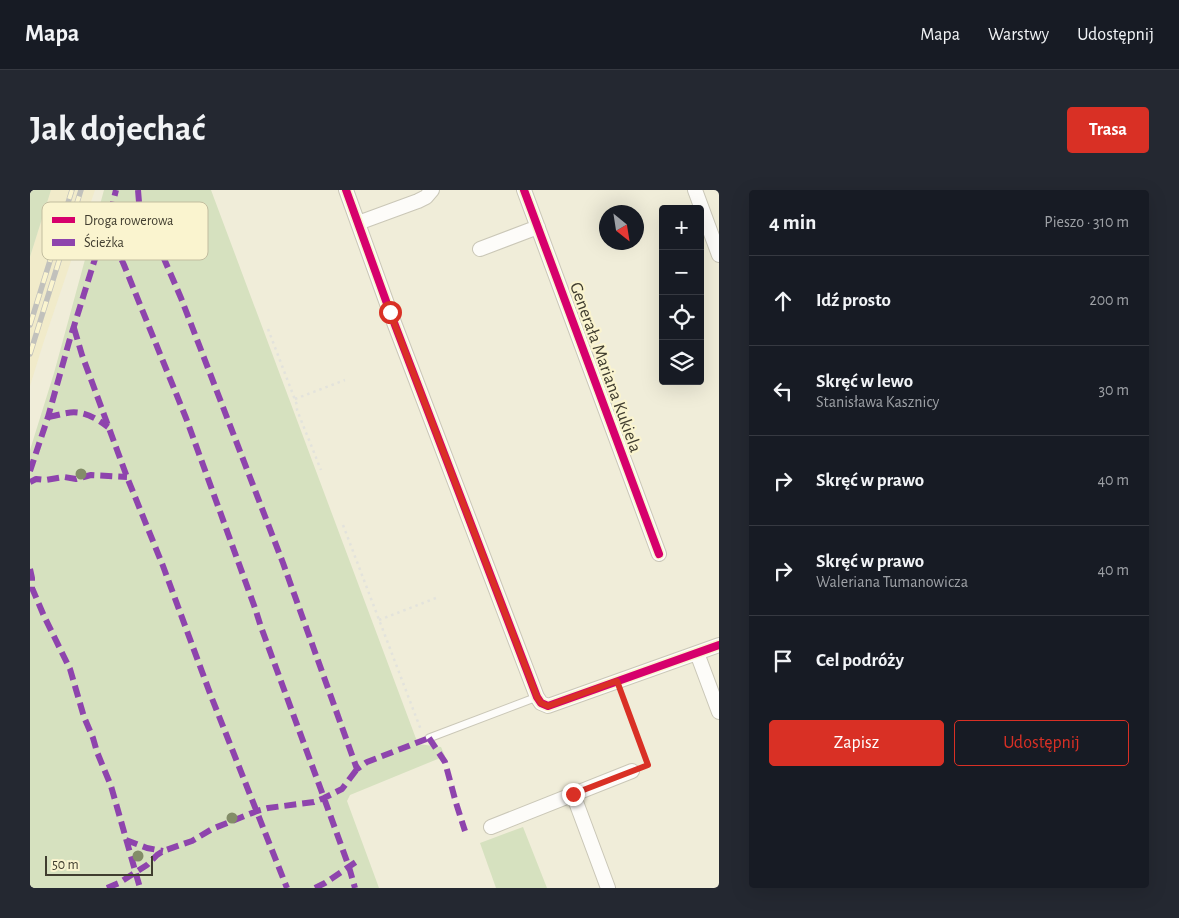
<!DOCTYPE html>
<html lang="pl">
<head>
<meta charset="utf-8">
<style>
  :root { --surface:#171b24; --page:#242831; --text:#f1f3f6; --muted:#9ea1a6; --line:#363941; --accent:#d93025 }
  body { margin:0; font-family:"Alegreya Sans",sans-serif; background:var(--page); color:var(--text) }
  .controls { position:absolute; right:15px; top:15px; display:grid; overflow:hidden; border-radius:5px; box-shadow:0 5px 20px #0002 }
  .controls button { width:45px; height:45px; display:grid; place-items:center; padding:0; border:0; border-bottom:1px solid var(--line); background:var(--surface); color:var(--text); font:25px sans-serif }
  .compass { position:absolute; left:569px; top:15px; width:45px; height:45px; border-radius:50%; background:var(--surface); box-shadow:0 5px 20px #0002; rotate:150deg }
  .scale { position:absolute; left:15px; bottom:12px; width:108px; box-sizing:border-box; padding-left:5px; border:2px solid #403d2f; border-top:0; font-size:14px; line-height:18px; white-space:nowrap; color:#403d2f; -webkit-text-stroke:4px #faf4cf; paint-order:stroke }
  .stop { position:absolute; width:15px; height:15px; margin:-11px; border:4px solid #d93025; border-radius:50%; background:#fff }
  .stop.end { background:#d93025; border-color:#fff; box-shadow:0 1px 5px #0008 }
  .list { margin:0; padding:0; list-style:none }
  h2 { display:flex; justify-content:space-between; align-items:center; height:65px; margin:0; padding:0 20px; font-size:21px }
  h2 small { font-size:16px; font-weight:400; color:var(--muted) }
  .list li { display:grid; grid-template-columns:32px 1fr auto; gap:15px; align-items:center; box-sizing:border-box; height:90px; padding:0 20px; border-top:1px solid var(--line) }
  .list b { display:block; font-size:19px; white-space:nowrap }
  .list p { margin:0; font-size:16px; white-space:nowrap; color:var(--muted) }
  .list em { font-size:16px; font-style:normal; color:var(--muted) }
  .actions { display:flex; gap:10px; padding:15px 20px }
  .actions a { flex:1; padding:11px 0; border:1px solid var(--accent); border-radius:5px; text-align:center; font-size:18px; color:var(--accent) }
  .actions .main { background:var(--accent); color:#fff }
  .icon { flex:none; width:28px; height:28px; fill:none; stroke:currentColor; stroke-width:2; stroke-linecap:round; stroke-linejoin:round }
  .map { position:relative; flex:none; width:689px; height:698px; overflow:hidden; border-radius:5px }
  header { display:flex; align-items:center; gap:30px; box-sizing:border-box; height:70px; padding:0 25px; background:var(--surface); border-bottom:1px solid var(--line) }
  header strong { font-size:24px }
  nav { display:flex; gap:28px; margin-inline-start:auto; font-size:18px }
  .intro { display:flex; align-items:center; justify-content:space-between; box-sizing:border-box; height:120px; padding:0 30px }
  h1 { margin:0; font-size:35px }
  .button { padding:12px 22px; border-radius:5px; background:var(--accent); color:#fff; font-size:18px; font-weight:700 }
  main { display:flex; gap:30px; padding:0 30px }
  aside { flex:1; background:var(--surface); border-radius:5px; box-shadow:0 5px 20px #0002 }
  .map>svg:first-child { display:block }
</style>
</head>
<body>
<header>
<strong>Mapa</strong>
<nav><a>Mapa</a><a>Warstwy</a><a>Udostępnij</a></nav>
</header>
<div class="intro"><h1>Jak dojechać</h1><a class="button">Trasa</a></div>
<main>
<div class="map">
<svg width="689" height="698" viewBox="0 0 689 698">
  <rect width="100%" height="100%" fill="#f0edd9"/>
  <path fill="#f1ebca" d="M 21,0 L 65,0 L 13,154 L 0,196 L 0,67 Z"/>
  <path fill="#d6e1bf" d="M 0,0 L 21,0 L 0,67 Z
    M 74,0 L 181,0 L 388,554 L 411,557 L 415,566 L 320,605 L 317,611 L 349,698 L 0,698 L 0,260 L 24,183 Z
    M 493,637 L 517,698 L 466,698 L 450,653 Z"/>
  <g fill="none" stroke-linecap="round" stroke-linejoin="round">
    <g stroke="#cac7b7" stroke-width="9">
      <path id="lane" d="M 399,548 L 507,507"/>
    </g>
    <g stroke="#cac7b7" stroke-width="16">
      <path id="street" d="M 316,0 L 360,122 L 507,507 L 511,513 L 518,516 L 689,455
        M 494,0 L 629,364
        M 665,0 L 689,65
        M 328,33 L 388,11 L 396,7 L 402,0
        M 450,59 L 508,37
        M 667,463 L 689,522
        M 543,604 L 578,698
        M 461,637 L 602,581"/>
    </g>
    <path stroke="#e3e3dc" stroke-width="2.5" stroke-dasharray="2.5 4" stroke-linecap="butt" d="M 238,139 L 267,215 L 267,220 L 291,280
      M 265,209 L 315,190
      M 313,335 L 391,540
      M 349,430 L 406,408
      M 591,503 L 618,575 L 615,576"/>
    <use href="#lane" stroke="#fdfcf9" stroke-width="7"/>
    <use href="#street" stroke="#fdfcf9" stroke-width="14"/>
    <g stroke="#c1c1bc" stroke-width="5.5">
      <path id="rail" d="M 0,135 L 42,0
        M 0,164 L 51,0"/>
    </g>
    <use href="#rail" stroke="#faf4cf" stroke-width="4" stroke-dasharray="11" stroke-linecap="butt"/>
    <path stroke="#8e44ad" stroke-width="6" stroke-dasharray="12 6" stroke-linecap="butt" d="M 108,0 L 109,12 L 114,29 L 122,41 L 151,108 L 253,373 L 327,579 L 337,572 L 399,548
      M 77,37 L 94,75 L 156,228 L 225,418 L 231,437 L 294,608 L 319,677 L 325,698
      M 44,138 L 52,165 L 97,287 L 133,376 L 181,506 L 257,698
      M 18,227 C 24,226 31,224 37,223 C 53,220 66,228 78,237
      M 0,281 L 18,227 L 39,152 L 64,72 L 80,25 L 86,0
      M 0,292 L 6,289 L 16,290 L 34,287 L 46,289 L 61,285 L 97,287
      M 0,379 L 2,388 L 2,398 L 14,426 L 40,479 L 54,527 L 63,548 L 67,562 L 81,596 L 110,698
      M 399,548 L 415,572 L 426,613 L 435,641
      M 96,650 L 117,658 L 133,661
      M 77,698 L 89,693 L 117,675 L 127,665 L 133,661 L 162,651 L 182,639 L 227,621 L 238,618 L 284,612 L 294,608 L 312,599 L 327,579
      M 285,698 L 295,693 L 326,672"/>
    <g stroke="#faf4cf" stroke-width="11">
      <path id="cycleway" d="M 316,0 L 360,122 L 507,507 L 511,513 L 518,516 L 689,455
        M 494,0 L 629,364"/>
    </g>
    <use href="#cycleway" stroke="#d6006c" stroke-width="8"/>
  </g>
  <g fill="#838d68">
    <circle cx="51" cy="284" r="5.5"/>
    <circle cx="202" cy="628" r="5.5"/>
    <circle cx="108" cy="666" r="5.5"/>
  </g>
  <g fill="none" stroke-linecap="round" stroke-linejoin="round">
    <path stroke="#d93025" stroke-width="6" d="M 360,122 L 507,507 L 511,513 L 518,516 L 587,491 L 618,575 L 543,604"/>
  </g>
  <g text-anchor="middle" stroke-width="4.5" stroke-linejoin="round" paint-order="stroke">
    <g font-size="18" fill="#403d2f" stroke="#faf4cf">
      <text transform="translate(576 177) rotate(70)" y="6">Generała Mariana Kukiela</text>
    </g>
  </g>
  <rect x="12" y="12" width="166" height="58" rx="8" fill="#faf4cf" stroke="#c2bd9f" stroke-width="1"/>
  <rect x="22" y="27" width="23" height="6" fill="#d6006c"/>
  <rect x="22" y="49" width="23" height="7" fill="#8e44ad"/>
  <g font-size="14" fill="#403d2f">
    <text x="54" y="35">Droga rowerowa</text>
    <text x="54" y="57">Ścieżka</text>
  </g>
</svg>
<div class="controls">
<button>+</button>
<button>−</button>
<button><svg class="icon" aria-label="locate" viewBox="0 0 24 24"><circle cx="12" cy="12" r="6"/><path d="M12 2v4M12 18v4M2 12h4M18 12h4"/></svg></button>
<button><svg class="icon" aria-label="layers" viewBox="0 0 24 24"><path d="M12 4l9 5-9 5-9-5zM3 14l9 5 9-5"/></svg></button>
</div>
<svg class="compass" viewBox="-18 -18 36 36"><path d="M0-13l5 13h-10z" fill="#e53935"/><path d="M0 13l5-13h-10z" fill="#9ea1a6"/></svg>
<div class="scale">50 m</div>
<div class="stop" style="left:360px;top:122px"></div>
<div class="stop end" style="left:543px;top:604px"></div>
</div>
<aside>
<h2>4 min<small>Pieszo · 310 m</small></h2>
<ul class="list">
<li><svg class="icon" aria-label="ahead" viewBox="0 0 24 24"><path d="M12 20V5M6 11l6-6 6 6"/></svg><div><b>Idź prosto</b></div><em>200 m</em></li>
<li><svg class="icon" aria-label="left" viewBox="0 0 24 24"><path d="M17 20v-9H6M10 6l-5 5 5 5"/></svg><div><b>Skręć w lewo</b><p>Stanisława Kasznicy</p></div><em>30 m</em></li>
<li><svg class="icon" aria-label="right" viewBox="0 0 24 24"><path d="M7 20v-9h11M14 6l5 5-5 5"/></svg><div><b>Skręć w prawo</b></div><em>40 m</em></li>
<li><svg class="icon" aria-label="right" viewBox="0 0 24 24"><path d="M7 20v-9h11M14 6l5 5-5 5"/></svg><div><b>Skręć w prawo</b><p>Waleriana Tumanowicza</p></div><em>40 m</em></li>
<li><svg class="icon" aria-label="arrive" viewBox="0 0 24 24"><path d="M6 21V4h12l-3 4 3 4H6"/></svg><div><b>Cel podróży</b></div></li>
</ul>
<div class="actions"><a class="main">Zapisz</a><a>Udostępnij</a></div>
</aside>
</main>
</body>
</html>
